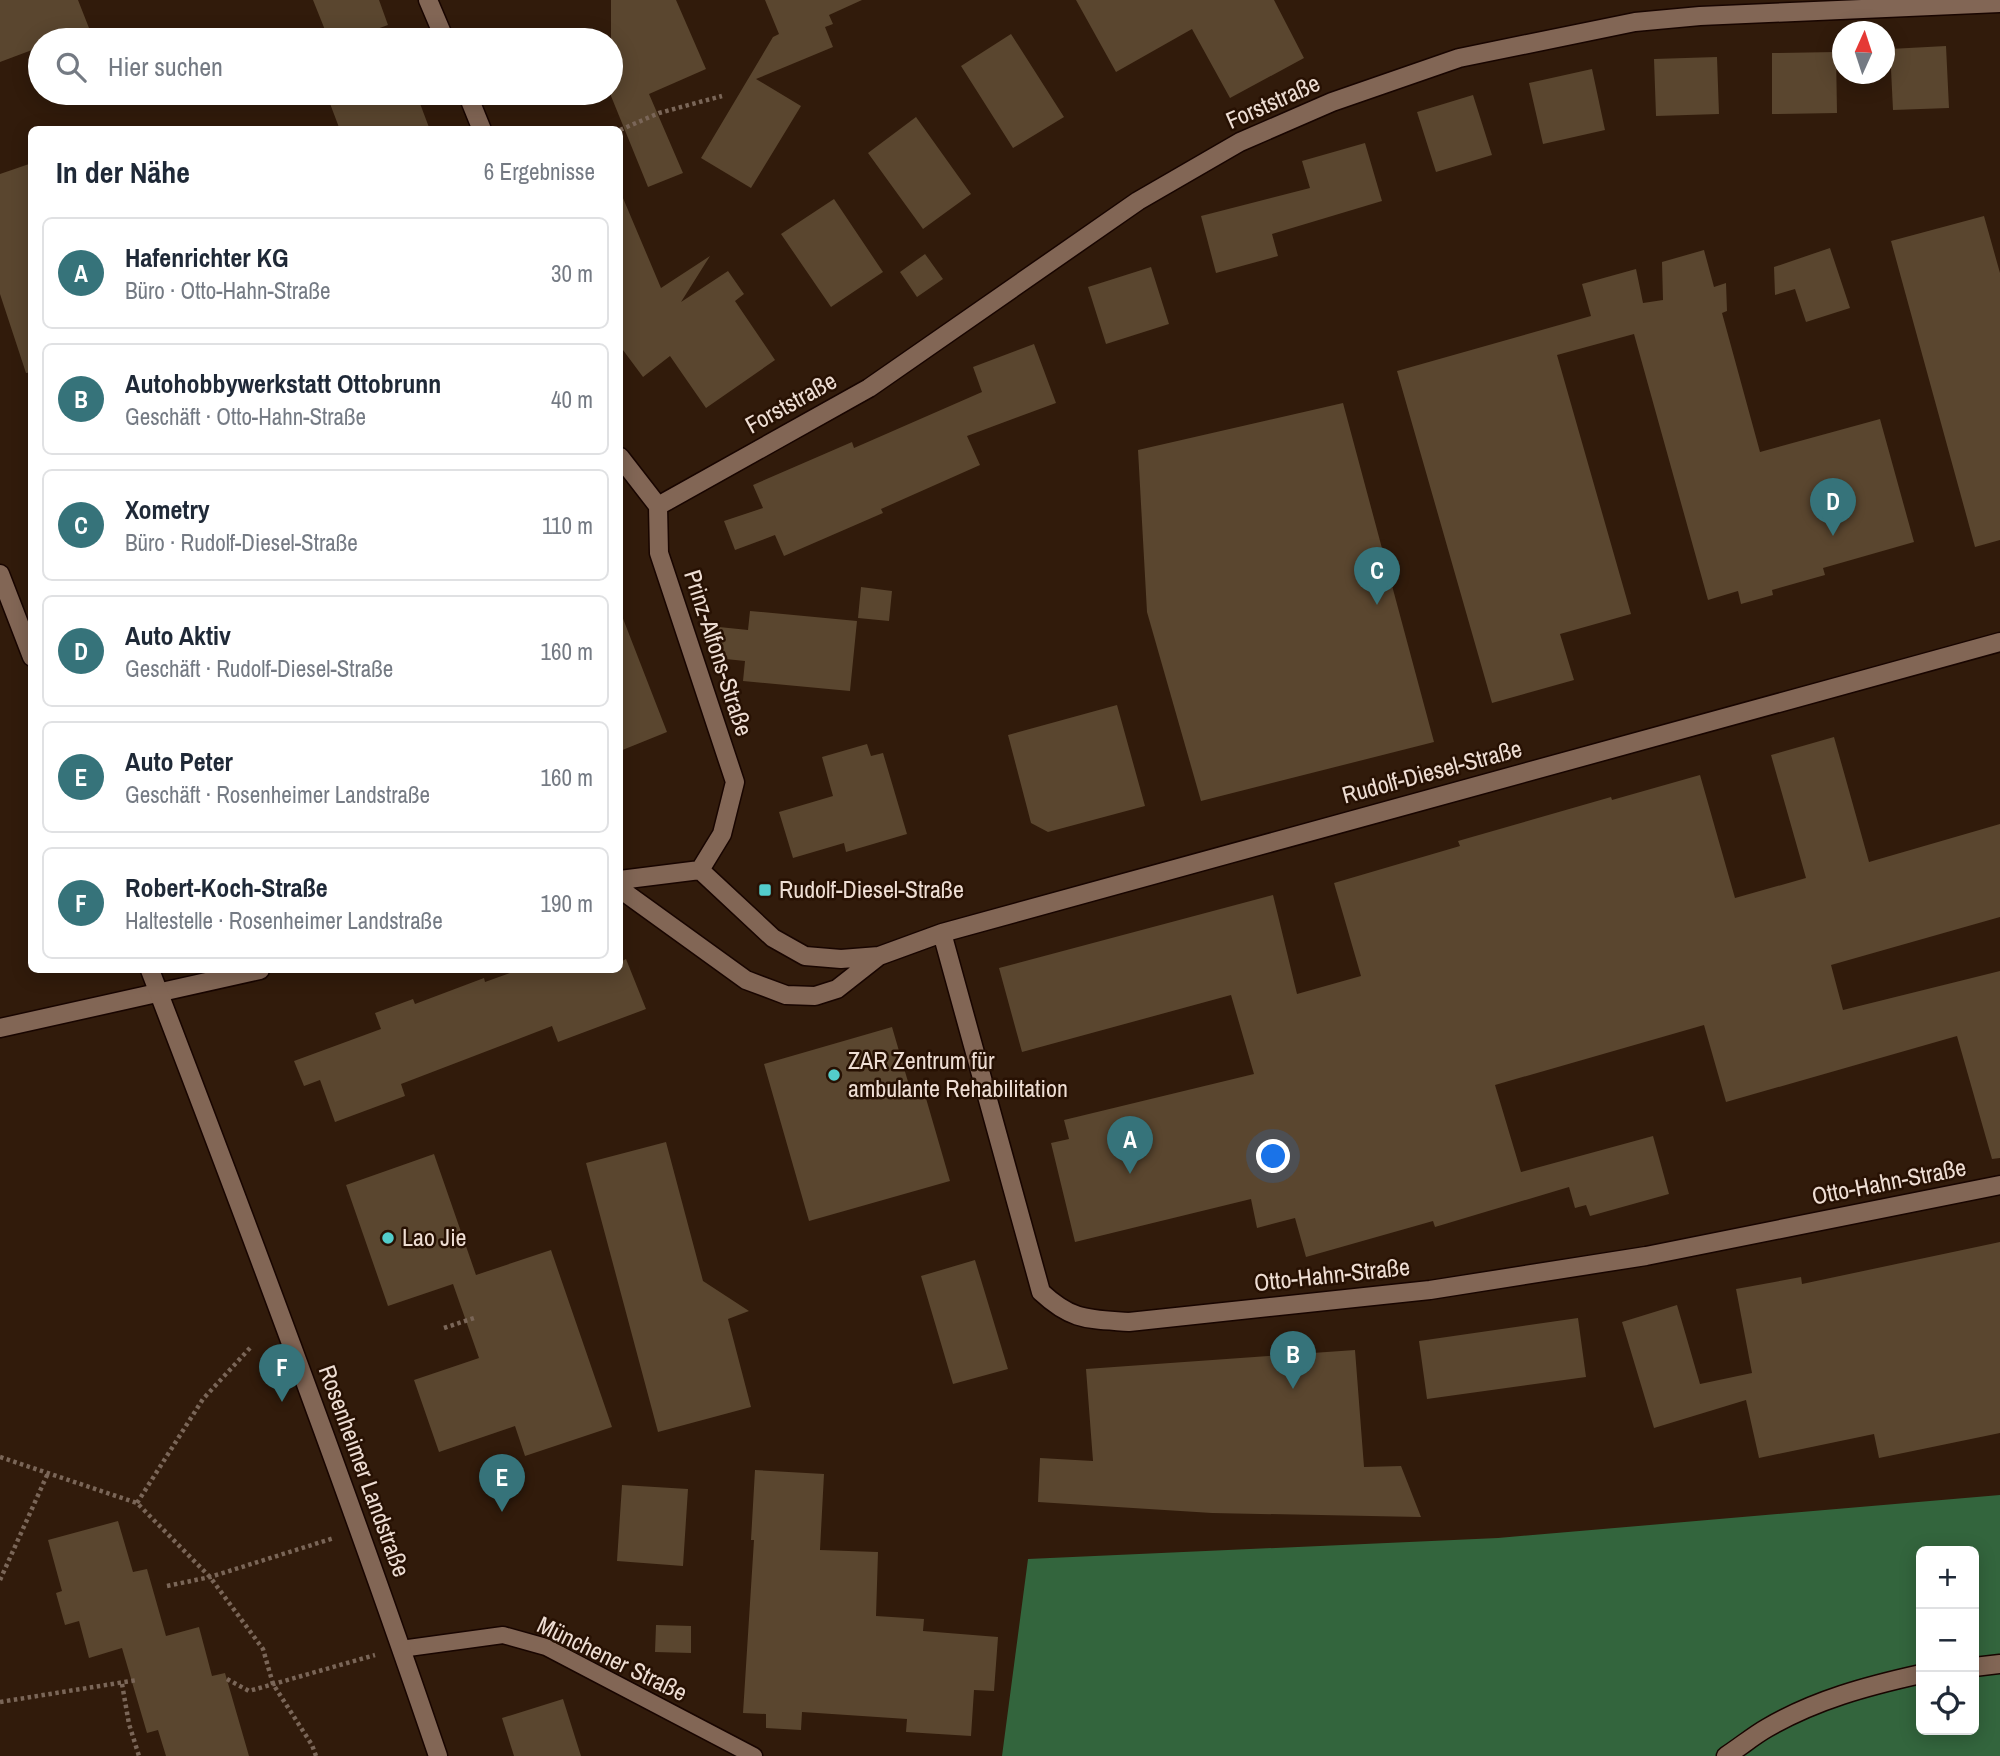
<!DOCTYPE html>
<html lang="de">
<head>
<meta charset="utf-8">
<style>
  :root { --surface:#fff; --page:#f2f2f3; --text:#1f2937; --muted:#747a83; --line:#e0e1e3; --accent:#36737a }
  body { margin:0; font-family:"Archivo Narrow",sans-serif; background:var(--page); color:var(--text) }
  .controls { position:absolute; right:21px; bottom:21px; display:grid; overflow:hidden; border-radius:10px; box-shadow:0 4px 18px #0003 }
  .controls button { width:63px; height:63px; display:grid; place-items:center; padding:0; border:0; border-bottom:2px solid var(--line); background:var(--surface); color:var(--text); font:35px sans-serif }
  .compass { position:absolute; left:1832px; top:21px; width:63px; height:63px; border-radius:50%; background:var(--surface); box-shadow:0 4px 18px #0003; rotate:3deg }
  .you { position:absolute; left:1274px; top:1157px; width:24px; height:24px; margin:-18px; border:5px solid #fff; border-radius:50%; background:#1a73e8; box-shadow:0 0 0 10px #1a73e833 }
  .badge { display:grid; place-items:center; width:46px; height:46px; border-radius:50%; background:var(--accent); color:#fff; font-size:23px; font-weight:700 }
  .pin { position:absolute; translate:-50% -58px; filter:drop-shadow(0 2px 4px #0008) }
  .pin::after { content:''; position:absolute; top:37px; width:24px; height:21px; background:inherit; clip-path:polygon(0 0,100% 0,50% 100%) }
  .list { margin:0; padding:0; list-style:none }
  h2 { display:flex; justify-content:space-between; align-items:center; height:91px; margin:0; padding:0 28px; font-size:30px }
  h2 small { font-size:23px; font-weight:400; color:var(--muted) }
  .list li { display:grid; grid-template-columns:46px 1fr auto; gap:21px; align-items:center; box-sizing:border-box; height:112px; margin:0 14px 14px; padding:0 14px; border:2px solid var(--line); border-radius:10px }
  .list b { display:block; font-size:26px; white-space:nowrap }
  .list p { margin:0; font-size:23px; white-space:nowrap; color:var(--muted) }
  .list em { font-size:23px; font-style:normal; color:var(--muted) }
  .icon { flex:none; width:38px; height:38px; fill:none; stroke:currentColor; stroke-width:2; stroke-linecap:round; stroke-linejoin:round }
  .map { position:relative; flex:none; width:2000px; height:1756px; overflow:hidden }
  .search { position:absolute; background:var(--surface); box-shadow:0 4px 18px #0003; left:28px; top:28px; width:595px; height:77px; display:flex; align-items:center; gap:18px; box-sizing:border-box; padding:0 24px; border-radius:38px; color:var(--muted); font-size:26px }
  .panel { position:absolute; background:var(--surface); box-shadow:0 4px 18px #0003; left:28px; top:126px; width:595px; height:847px; border-radius:10px }
  .map>svg:first-child { display:block }
</style>
</head>
<body>
<div class="map">
<svg width="2000" height="1756" viewBox="0 0 2000 1756">
  <rect width="100%" height="100%" fill="#311b0b"/>
  <path fill="#33653d" fill-rule="evenodd" d="M 2000,1495 L 2000,1756 L 1002,1756 L 1028,1559 L 1498,1538 ZM 1921,1551 L 1974,1551 L 1974,1730 L 1921,1730 Z"/>
  <path fill="#5a462f" d="M 0,0 L 78,0 L 89,28 L 57,40 L 40,40 L 40,47 L 0,62 Z
    M 313,0 L 379,0 L 388,25 L 374,30 L 378,40 L 329,40 Z
    M 611,0 L 676,0 L 706,69 L 649,94 L 683,173 L 648,187 L 611,96 Z
    M 765,0 L 862,0 L 829,15 L 833,24 L 825,27 L 833,47 L 756,79 L 801,106 L 751,188 L 701,158 L 773,37 L 779,34 Z
    M 1076,0 L 1274,0 L 1304,58 L 1230,98 L 1192,29 L 1116,72 Z
    M 1011,34 L 1064,117 L 1013,148 L 961,66 Z
    M 1946,46 L 1949,108 L 1893,110 L 1890,49 Z
    M 1836,52 L 1837,113 L 1772,114 L 1772,53 Z
    M 1717,57 L 1719,114 L 1656,116 L 1654,59 Z
    M 1592,69 L 1605,130 L 1543,144 L 1529,83 Z
    M 326,93 L 416,93 L 430,130 L 340,130 Z
    M 1473,95 L 1492,155 L 1436,172 L 1417,112 Z
    M 916,117 L 971,194 L 923,229 L 868,153 Z
    M 1365,143 L 1382,201 L 1272,234 L 1278,256 L 1216,273 L 1201,216 L 1310,188 L 1302,161 Z
    M 32,163 L 32,372 L 26,373 L 0,294 L 0,174 Z
    M 620,191 L 661,288 L 710,256 L 681,302 L 728,271 L 744,294 L 735,301 L 775,360 L 706,408 L 670,356 L 643,377 L 620,346 Z
    M 834,199 L 883,272 L 831,307 L 781,234 Z
    M 1984,216 L 2000,273 L 2000,540 L 1975,547 L 1891,241 Z
    M 1830,248 L 1850,308 L 1806,322 L 1795,289 L 1775,295 L 1774,267 Z
    M 1704,250 L 1714,287 L 1726,283 L 1727,311 L 1722,313 L 1760,452 L 1880,419 L 1914,542 L 1823,568 L 1825,575 L 1772,590 L 1773,595 L 1741,604 L 1738,591 L 1708,600 L 1634,334 L 1557,355 L 1631,614 L 1560,634 L 1574,680 L 1492,703 L 1397,371 L 1591,316 L 1582,284 L 1636,269 L 1643,303 L 1663,300 L 1662,262 Z
    M 925,254 L 943,279 L 917,297 L 900,272 Z
    M 1151,267 L 1169,324 L 1106,344 L 1088,287 Z
    M 1034,344 L 1056,403 L 967,436 L 980,465 L 881,509 L 883,513 L 784,556 L 775,535 L 735,550 L 724,521 L 763,508 L 753,485 L 852,442 L 854,448 L 982,392 L 973,367 Z
    M 1343,403 L 1434,742 L 1201,801 L 1147,612 L 1138,450 Z
    M 861,587 L 892,591 L 889,621 L 858,618 Z
    M 750,611 L 857,621 L 850,691 L 743,681 L 745,661 L 716,658 L 719,627 L 748,630 Z
    M 620,616 L 622,616 L 667,732 L 620,751 Z
    M 1117,705 L 1145,806 L 1048,832 L 1031,823 L 1008,735 Z
    M 1834,737 L 1869,862 L 2000,824 L 2000,917 L 1831,965 L 1843,1010 L 2000,971 L 2000,1158 L 1992,1159 L 1957,1036 L 1726,1102 L 1704,1025 L 1495,1085 L 1521,1172 L 1653,1136 L 1669,1194 L 1590,1216 L 1586,1205 L 1575,1208 L 1569,1187 L 1435,1227 L 1433,1221 L 1306,1257 L 1295,1218 L 1257,1228 L 1251,1199 L 1075,1242 L 1051,1143 L 1069,1139 L 1064,1120 L 1254,1074 L 1231,995 L 1022,1052 L 999,968 L 1273,895 L 1297,994 L 1361,976 L 1334,883 L 1460,846 L 1458,841 L 1611,797 L 1612,800 L 1700,775 L 1735,898 L 1806,878 L 1771,755 Z
    M 867,744 L 871,756 L 883,753 L 907,834 L 846,852 L 844,843 L 793,858 L 779,812 L 833,796 L 822,757 Z
    M 626,959 L 646,1009 L 558,1042 L 552,1026 L 401,1084 L 405,1096 L 335,1122 L 320,1080 L 304,1086 L 294,1061 L 381,1029 L 375,1013 L 413,999 L 415,1004 L 484,978 L 485,982 L 518,970 L 620,970 L 620,962 Z
    M 892,1027 L 911,1092 L 923,1088 L 950,1181 L 809,1221 L 764,1064 Z
    M 666,1142 L 703,1281 L 749,1311 L 728,1319 L 751,1407 L 658,1432 L 586,1163 Z
    M 434,1154 L 476,1275 L 551,1250 L 612,1427 L 525,1456 L 515,1426 L 439,1452 L 414,1380 L 479,1358 L 453,1284 L 388,1306 L 346,1185 Z
    M 2000,1242 L 2000,1433 L 1879,1458 L 1874,1434 L 1759,1458 L 1746,1400 L 1654,1428 L 1622,1322 L 1677,1305 L 1700,1384 L 1752,1373 L 1736,1289 L 1801,1277 L 1802,1284 Z
    M 975,1260 L 1008,1369 L 953,1384 L 921,1276 Z
    M 1578,1318 L 1586,1377 L 1427,1399 L 1419,1341 Z
    M 1355,1350 L 1364,1467 L 1401,1466 L 1421,1517 L 1212,1513 L 1038,1502 L 1040,1458 L 1093,1461 L 1086,1369 Z
    M 755,1470 L 824,1474 L 820,1550 L 878,1552 L 876,1616 L 924,1619 L 923,1631 L 998,1637 L 994,1691 L 974,1690 L 971,1736 L 906,1732 L 907,1719 L 802,1712 L 801,1730 L 766,1728 L 766,1714 L 743,1713 L 754,1540 L 751,1540 Z
    M 622,1485 L 688,1489 L 683,1566 L 617,1561 Z
    M 118,1521 L 133,1572 L 147,1569 L 166,1636 L 199,1627 L 212,1676 L 225,1673 L 249,1756 L 166,1756 L 158,1730 L 147,1733 L 122,1648 L 89,1658 L 79,1621 L 65,1625 L 56,1593 L 62,1591 L 48,1540 Z
    M 656,1625 L 691,1626 L 691,1653 L 655,1652 Z
    M 563,1699 L 581,1756 L 514,1756 L 502,1718 Z"/>
  <g fill="none" stroke-linecap="round" stroke-linejoin="round">
    <g stroke="#180500" stroke-width="19">
      <path id="service" d="M 401,1649 L 503,1635 L 546,1647 L 754,1756"/>
    </g>
    <g stroke="#180500" stroke-width="21">
      <path id="minor" d="M 428,0 L 445,40
        M 467,93 L 482,130
        M 620,457 L 658,506 L 659,553 L 735,782 L 722,834 L 700,870
        M 658,506 L 869,388 L 1138,201 L 1240,142 L 1332,102 L 1459,58 L 1635,22 L 1700,16 L 2000,3
        M 700,870 L 773,938 L 805,956 L 841,959 L 879,956 L 942,933 L 2000,642
        M 620,880 L 700,870
        M 620,889 L 746,980 L 786,995 L 815,996 L 837,989 L 879,956
        M 942,933 L 1041,1292 C 1072,1321 1088,1319 1129,1322 L 1430,1290 L 1646,1256 L 2000,1185
        M 0,1028 L 260,970
        M 1974,1667 L 2000,1664
        M 1726,1756 C 1740,1747 1753,1736 1767,1728 C 1815,1700 1867,1686 1921,1674"/>
    </g>
    <g stroke="#180500" stroke-width="21">
      <path id="secondary" d="M 0,574 L 32,657
        M 150,970 C 250,1230 348,1491 438,1756"/>
    </g>
    <path stroke="#7a6658" stroke-width="4.5" stroke-dasharray="3.5 3.5" stroke-linecap="butt" d="M 620,130 L 659,113 L 722,96
      M 444,1328 L 477,1317
      M 0,1457 L 137,1503 L 210,1577 L 263,1649 L 273,1684 L 312,1745 L 316,1756
      M 137,1503 L 203,1399 L 250,1348
      M 0,1580 L 48,1473
      M 167,1586 L 210,1577 L 334,1538
      M 227,1679 L 249,1691 L 375,1655
      M 122,1684 L 129,1724 L 139,1756
      M 0,1702 L 137,1680"/>
    <use href="#service" stroke="#826655" stroke-width="16"/>
    <use href="#minor" stroke="#826655" stroke-width="18"/>
    <use href="#secondary" stroke="#826655" stroke-width="18"/>
  </g>
  <g fill="#53cdcb" stroke="#271103" stroke-width="2.5">
    <rect x="758" y="883" width="14" height="14" rx="3.5"/>
    <circle cx="834" cy="1075" r="7"/>
    <circle cx="388" cy="1238" r="7"/>
  </g>
  <g text-anchor="middle" stroke-width="5" stroke-linejoin="round" paint-order="stroke">
    <g font-size="24" fill="#eeded4" stroke="#271103">
      <text transform="translate(1273 102) rotate(-24)" y="8">Forststraße</text>
      <text transform="translate(791 403) rotate(-29)" y="8">Forststraße</text>
      <text transform="translate(718 653) rotate(72)" y="8">Prinz-Alfons-Straße</text>
      <text transform="translate(1432 772) rotate(-15)" y="8">Rudolf-Diesel-Straße</text>
      <text transform="translate(1889 1182) rotate(-11)" y="8">Otto-Hahn-Straße</text>
      <text transform="translate(1332 1275) rotate(-6)" y="8">Otto-Hahn-Straße</text>
      <text transform="translate(364 1471) rotate(70)" y="8">Rosenheimer Landstraße</text>
      <text transform="translate(612 1659) rotate(26)" y="8">Münchener Straße</text>
    </g>
    <g font-size="24" fill="#eeded4" stroke="#271103" text-anchor="start">
      <text x="779" y="898">Rudolf-Diesel-Straße</text>
      <text x="848" y="1069">ZAR Zentrum für<tspan x="848" dy="28">ambulante Rehabilitation</tspan></text>
      <text x="402" y="1246">Lao Jie</text>
    </g>
  </g>
</svg>
<div class="controls">
<button>+</button>
<button>−</button>
<button><svg class="icon" aria-label="locate" viewBox="0 0 24 24"><circle cx="12" cy="12" r="6"/><path d="M12 2v4M12 18v4M2 12h4M18 12h4"/></svg></button>
</div>
<svg class="compass" viewBox="-18 -18 36 36"><path d="M0-13l5 13h-10z" fill="#e53935"/><path d="M0 13l5-13h-10z" fill="#747a83"/></svg>
<div class="you"></div>
<div class="pin badge" style="left:1130px;top:1174px">A</div>
<div class="pin badge" style="left:1293px;top:1389px">B</div>
<div class="pin badge" style="left:1377px;top:605px">C</div>
<div class="pin badge" style="left:1833px;top:536px">D</div>
<div class="pin badge" style="left:502px;top:1512px">E</div>
<div class="pin badge" style="left:282px;top:1402px">F</div>
<div class="search"><svg class="icon" aria-label="search" viewBox="0 0 24 24"><circle cx="10" cy="10" r="6"/><path d="M15 15l6 6"/></svg>Hier suchen</div>
<section class="panel">
<h2>In der Nähe<small>6 Ergebnisse</small></h2>
<ul class="list">
<li><span class="badge">A</span><div><b>Hafenrichter KG</b><p>Büro · Otto-Hahn-Straße</p></div><em>30 m</em></li>
<li><span class="badge">B</span><div><b>Autohobbywerkstatt Ottobrunn</b><p>Geschäft · Otto-Hahn-Straße</p></div><em>40 m</em></li>
<li><span class="badge">C</span><div><b>Xometry</b><p>Büro · Rudolf-Diesel-Straße</p></div><em>110 m</em></li>
<li><span class="badge">D</span><div><b>Auto Aktiv</b><p>Geschäft · Rudolf-Diesel-Straße</p></div><em>160 m</em></li>
<li><span class="badge">E</span><div><b>Auto Peter</b><p>Geschäft · Rosenheimer Landstraße</p></div><em>160 m</em></li>
<li><span class="badge">F</span><div><b>Robert-Koch-Straße</b><p>Haltestelle · Rosenheimer Landstraße</p></div><em>190 m</em></li>
</ul>
</section>
</div>
</body>
</html>
